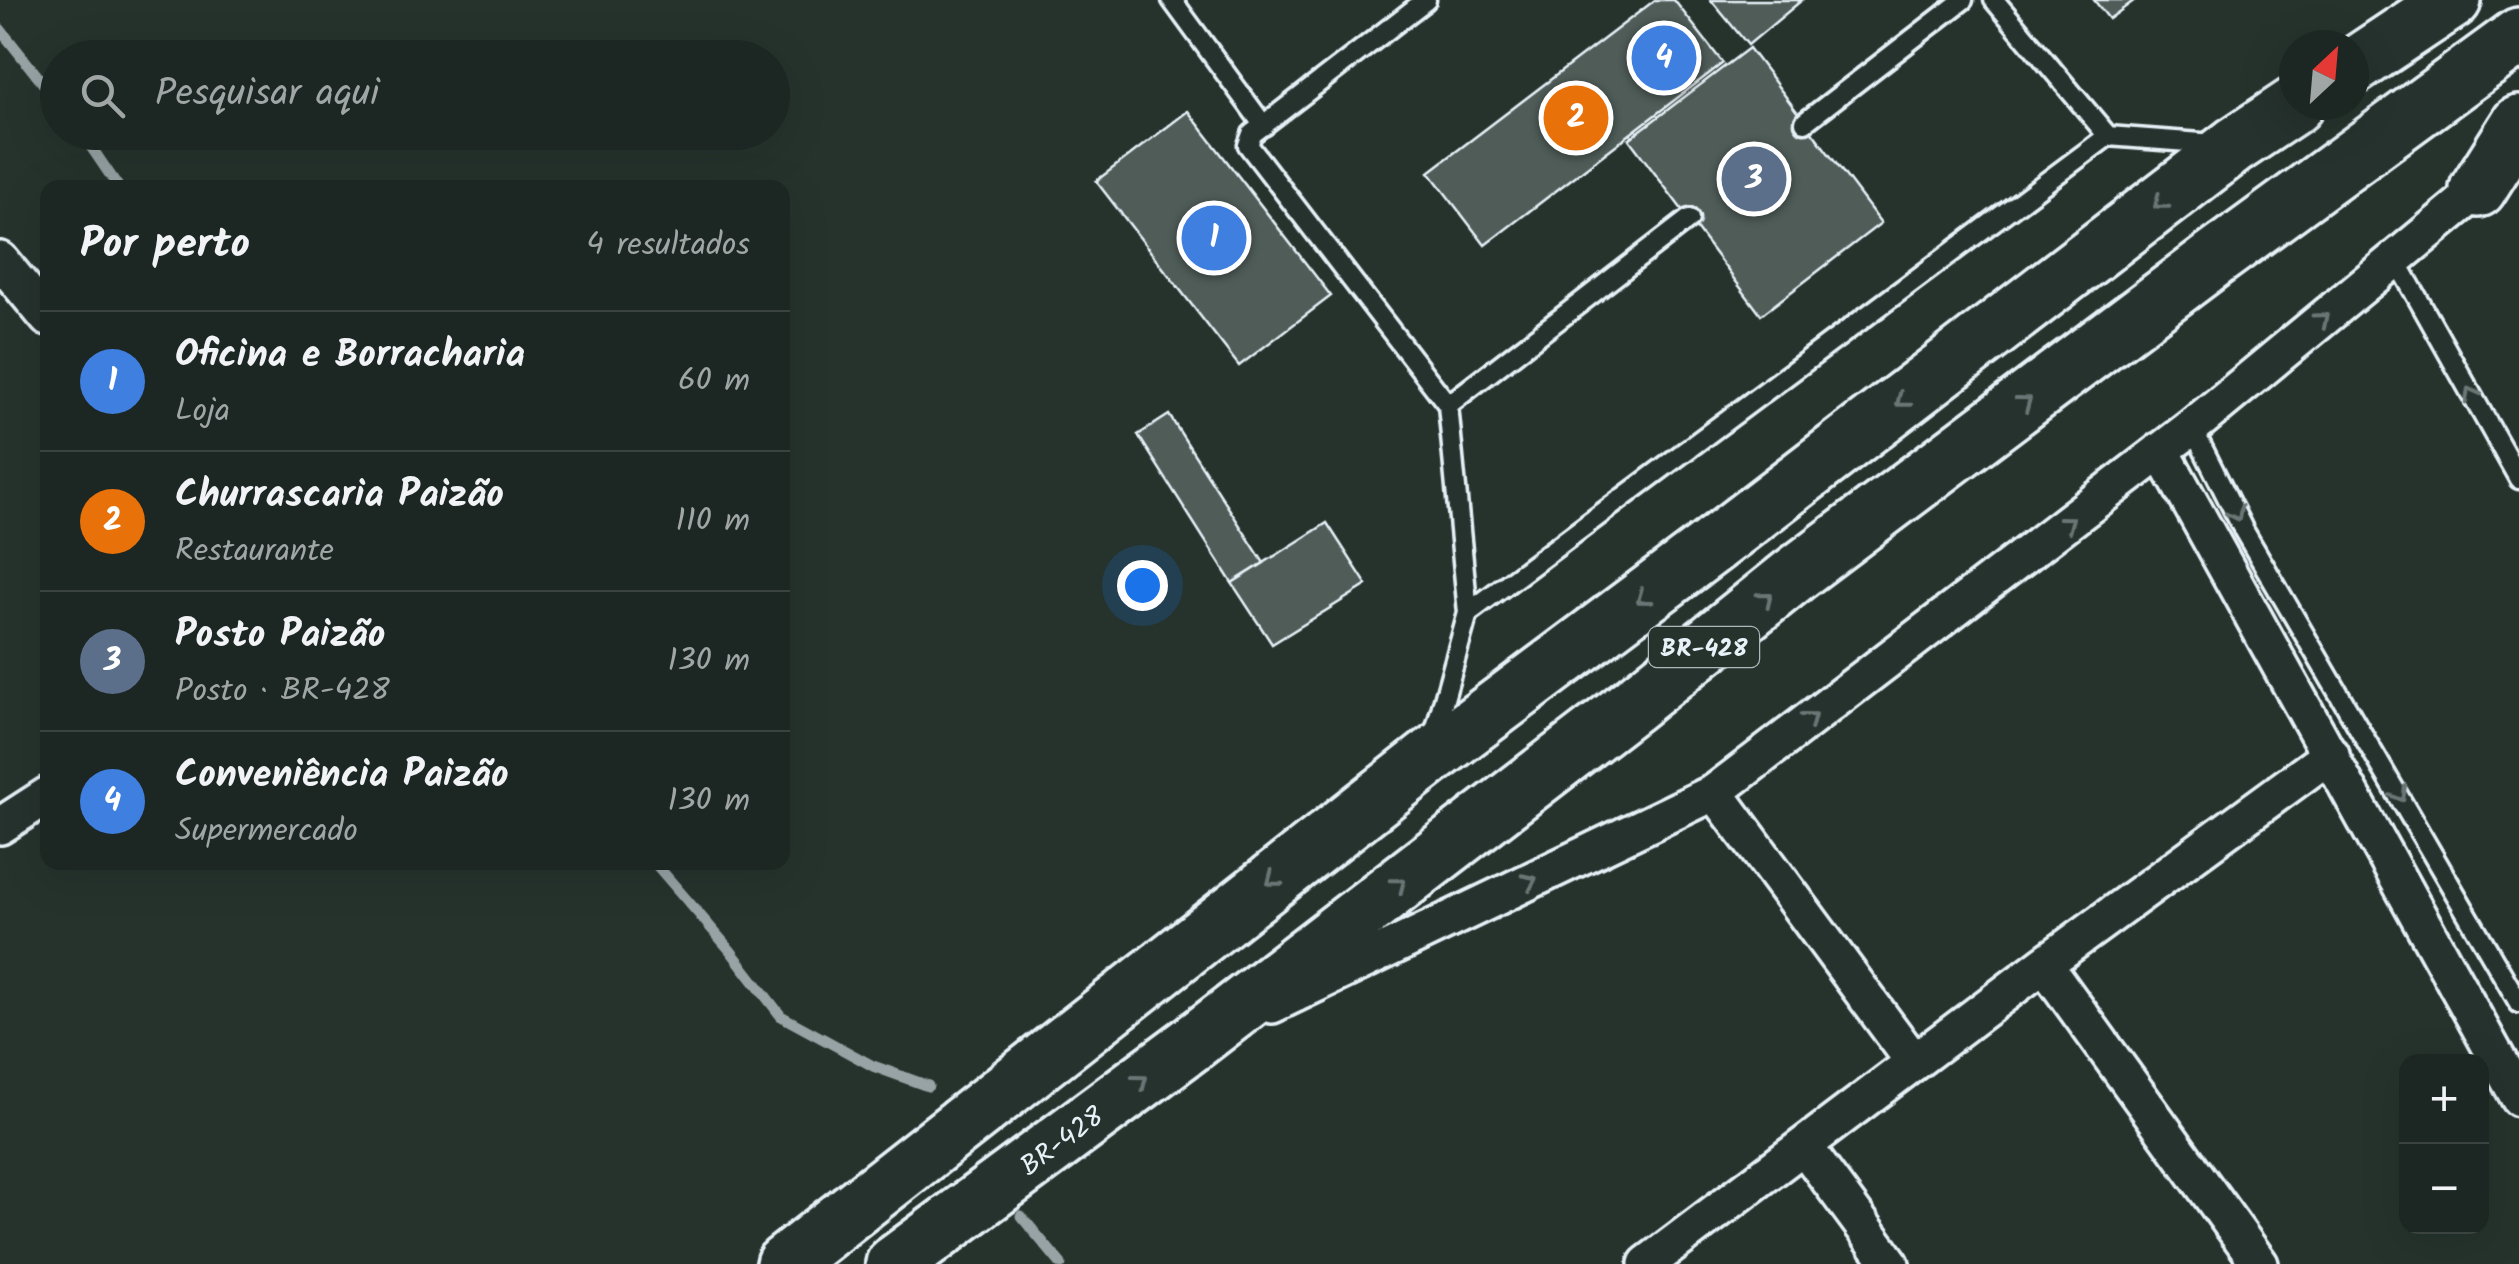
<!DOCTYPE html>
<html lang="pt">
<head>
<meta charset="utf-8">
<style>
  :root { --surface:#1c2622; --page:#252e2a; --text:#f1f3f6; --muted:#a0a5a5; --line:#3a4340; --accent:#b45309 }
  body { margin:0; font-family:Kalam,sans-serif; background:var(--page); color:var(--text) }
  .controls { position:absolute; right:30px; bottom:30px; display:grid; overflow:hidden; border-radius:20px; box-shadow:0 10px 40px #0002 }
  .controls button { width:90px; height:90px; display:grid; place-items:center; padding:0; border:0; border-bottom:2px solid var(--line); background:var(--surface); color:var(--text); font:50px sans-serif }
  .compass { position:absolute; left:2279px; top:30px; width:90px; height:90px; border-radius:50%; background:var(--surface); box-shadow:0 10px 40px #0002; rotate:26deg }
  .you { position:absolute; left:1142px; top:585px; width:35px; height:35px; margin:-25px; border:8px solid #fff; border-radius:50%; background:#1a73e8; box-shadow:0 0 0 15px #1a73e833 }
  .badge { display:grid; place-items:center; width:65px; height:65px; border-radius:50%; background:var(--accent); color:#fff; font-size:32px; font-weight:700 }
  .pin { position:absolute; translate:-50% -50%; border:5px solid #fff; box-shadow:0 2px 10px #0006 }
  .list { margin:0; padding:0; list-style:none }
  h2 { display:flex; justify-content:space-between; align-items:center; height:130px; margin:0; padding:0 40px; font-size:42px }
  h2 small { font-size:32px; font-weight:400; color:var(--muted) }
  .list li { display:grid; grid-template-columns:65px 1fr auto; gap:30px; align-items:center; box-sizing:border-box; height:140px; padding:0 40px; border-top:2px solid var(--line) }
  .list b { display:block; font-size:38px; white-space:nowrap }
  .list p { margin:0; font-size:32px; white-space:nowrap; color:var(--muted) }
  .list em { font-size:32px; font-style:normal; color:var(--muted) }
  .icon { flex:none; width:55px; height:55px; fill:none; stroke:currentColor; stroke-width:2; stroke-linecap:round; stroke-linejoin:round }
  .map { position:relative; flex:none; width:2519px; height:1264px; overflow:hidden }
  .search { position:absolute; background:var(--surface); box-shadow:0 10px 40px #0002; left:40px; top:40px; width:750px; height:110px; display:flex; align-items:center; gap:25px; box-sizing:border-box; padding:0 35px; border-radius:55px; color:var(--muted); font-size:38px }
  .panel { position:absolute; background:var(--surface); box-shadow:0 10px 40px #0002; left:40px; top:180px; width:750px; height:690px; border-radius:20px }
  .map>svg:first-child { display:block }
</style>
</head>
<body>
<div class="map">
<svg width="2519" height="1264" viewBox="0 0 2519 1264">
  <rect width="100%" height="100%" fill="#26332d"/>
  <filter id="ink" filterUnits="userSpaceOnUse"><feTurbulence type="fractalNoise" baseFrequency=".01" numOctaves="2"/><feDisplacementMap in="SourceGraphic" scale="20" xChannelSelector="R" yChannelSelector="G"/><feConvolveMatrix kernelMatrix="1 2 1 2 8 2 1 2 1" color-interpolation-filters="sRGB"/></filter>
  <g filter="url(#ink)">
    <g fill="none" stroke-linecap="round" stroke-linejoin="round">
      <path stroke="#98a3a5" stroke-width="11" d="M 0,29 L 58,102
        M 81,132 L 119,188
        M 654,862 L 730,950 L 781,1016 L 873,1066 L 928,1086
        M 1021,1216 L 1061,1264"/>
    </g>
    <path fill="#505c59" stroke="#e8f1f8" stroke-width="2.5" d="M 1655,0 L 1674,0 L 1723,63 L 1485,245 L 1429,172 Z
      M 1711,0 L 1802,0 L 1748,45 Z
      M 2094,0 L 2135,0 L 2109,19 Z
      M 1749,48 L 1881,223 L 1761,315 L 1629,139 Z
      M 1188,111 L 1331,296 L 1239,366 L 1096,181 Z
      M 1169,415 L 1264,563 L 1232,583 L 1138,435 Z
      M 1327,523 L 1367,585 L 1272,644 L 1232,583 Z"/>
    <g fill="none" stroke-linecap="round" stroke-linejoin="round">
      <g stroke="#e8f1f8" stroke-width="25">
        <path id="service" d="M 1172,0 L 1264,126
          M 1426,0 L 1252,134 L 1248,145 L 1448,405 L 1468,613 L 1434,735
          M 1994,0 L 2108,136 L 2215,144
          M 1805,122 L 1963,0
          M 2395,258 L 2519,479
          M 1448,405 L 1689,219
          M 2192,427 L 2244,531 L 2519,1003
          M 1468,613 L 2108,136"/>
      </g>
      <g stroke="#e8f1f8" stroke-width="42">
        <path id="minor" d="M 0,260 L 48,318
          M 2161,450 L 2519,1098
          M 1715,792 L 1914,1062
          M 0,826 L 48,795
          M 2044,964 L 2260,1264
          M 1272,1005 L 1715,792 L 2192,427 L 2493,178
          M 1804,1146 L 1891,1264
          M 1647,1264 L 2044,964 L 2331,754"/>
      </g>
      <g stroke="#e8f1f8" stroke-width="62">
        <g id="trunk">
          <path d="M 2354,66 L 2453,0"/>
          <path d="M 2478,189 L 2519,124"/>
          <path d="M 784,1264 L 1428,759 L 1711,547 L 2235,145 L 2295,105"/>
          <path id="s1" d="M 894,1264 L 1190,1045 L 1632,705 L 1794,575 L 2213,260 L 2519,36"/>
        </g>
      </g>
      <use href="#service" stroke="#26332d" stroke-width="18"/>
      <use href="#minor" stroke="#26332d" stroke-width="35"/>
      <use href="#trunk" stroke="#26332d" stroke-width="55"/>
    </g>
    <defs><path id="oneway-chevron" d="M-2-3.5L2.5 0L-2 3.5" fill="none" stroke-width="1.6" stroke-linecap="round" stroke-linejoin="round" transform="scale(2.5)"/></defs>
    <g stroke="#6a7674">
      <use href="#oneway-chevron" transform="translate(2160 203) rotate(142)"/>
      <use href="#oneway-chevron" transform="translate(2322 319) rotate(-40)"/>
      <use href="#oneway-chevron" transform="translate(2471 394) rotate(-119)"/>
      <use href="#oneway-chevron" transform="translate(1902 401) rotate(142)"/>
      <use href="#oneway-chevron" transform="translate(2025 402) rotate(-37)"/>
      <use href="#oneway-chevron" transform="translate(2236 514) rotate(63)"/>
      <use href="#oneway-chevron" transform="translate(2068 522) rotate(-37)"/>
      <use href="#oneway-chevron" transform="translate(1643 598) rotate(143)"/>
      <use href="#oneway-chevron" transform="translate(1766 598) rotate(-39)"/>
      <use href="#oneway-chevron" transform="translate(1810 719) rotate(-37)"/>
      <use href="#oneway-chevron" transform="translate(2400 795) rotate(59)"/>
      <use href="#oneway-chevron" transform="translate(1273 880) rotate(142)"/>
      <use href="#oneway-chevron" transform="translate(1530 881) rotate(-26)"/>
      <use href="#oneway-chevron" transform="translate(1399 884) rotate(-38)"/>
      <use href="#oneway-chevron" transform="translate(1141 1081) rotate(-37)"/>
    </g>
  </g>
  <g text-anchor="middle" stroke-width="10" stroke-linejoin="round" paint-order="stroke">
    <rect fill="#26332d" stroke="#aeb8bb" stroke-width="2.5" x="1649" y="627" width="110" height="40" rx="8"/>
    <g font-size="25" font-weight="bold" fill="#e8f1f8">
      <text x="1704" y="656">BR-428</text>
    </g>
    <g font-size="28" fill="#e8f1f8" stroke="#26332d">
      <text dy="10" stroke="none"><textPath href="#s1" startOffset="208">BR-428</textPath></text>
    </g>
  </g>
</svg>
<div class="controls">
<button>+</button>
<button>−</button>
</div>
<svg class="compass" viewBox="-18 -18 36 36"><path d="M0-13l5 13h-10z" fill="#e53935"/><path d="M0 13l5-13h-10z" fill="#a0a5a5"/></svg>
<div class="you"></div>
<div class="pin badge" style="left:1214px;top:238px;background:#3f7fe0">1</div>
<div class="pin badge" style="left:1576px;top:118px;background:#e8710a">2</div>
<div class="pin badge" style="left:1754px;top:179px;background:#5c6f8a">3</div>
<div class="pin badge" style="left:1664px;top:58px;background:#3f7fe0">4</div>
<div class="search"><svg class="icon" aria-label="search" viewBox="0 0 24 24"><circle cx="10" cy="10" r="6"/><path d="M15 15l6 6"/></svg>Pesquisar aqui</div>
<section class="panel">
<h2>Por perto<small>4 resultados</small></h2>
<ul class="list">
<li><span class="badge" style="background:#3f7fe0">1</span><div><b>Oficina e Borracharia</b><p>Loja</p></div><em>60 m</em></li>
<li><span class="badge" style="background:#e8710a">2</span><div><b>Churrascaria Paizão</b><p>Restaurante</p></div><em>110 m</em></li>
<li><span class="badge" style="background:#5c6f8a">3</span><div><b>Posto Paizão</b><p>Posto · BR-428</p></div><em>130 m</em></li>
<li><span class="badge" style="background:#3f7fe0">4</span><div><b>Conveniência Paizão</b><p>Supermercado</p></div><em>130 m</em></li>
</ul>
</section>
</div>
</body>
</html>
